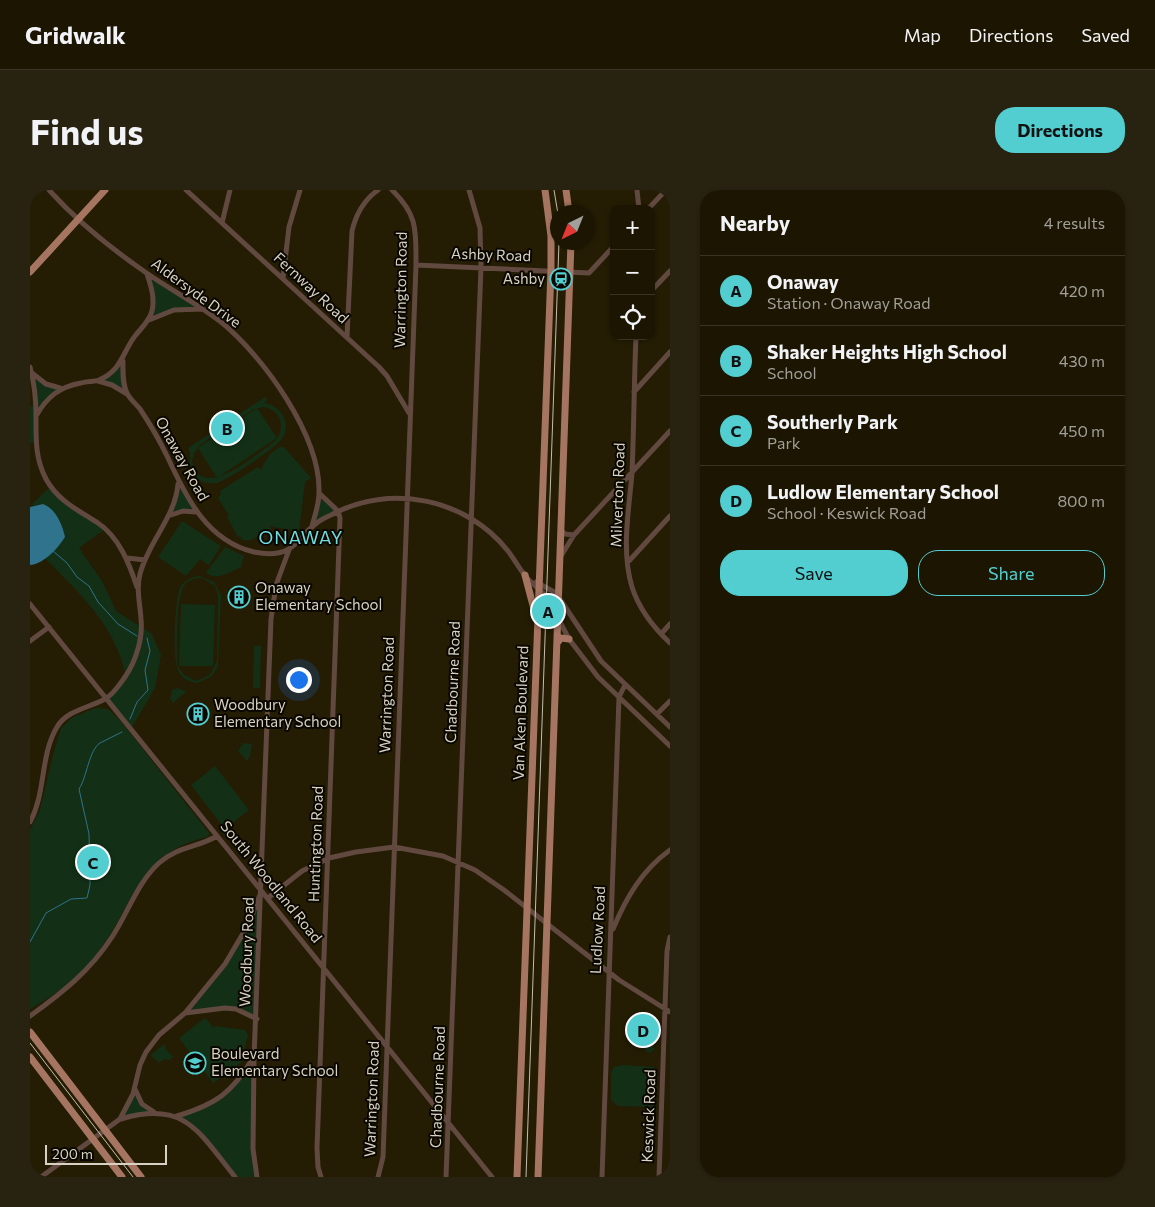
<!DOCTYPE html>
<html lang="en">
<head>
<meta charset="utf-8">
<style>
  :root { --surface:#1b1502; --page:#282211; --text:#f1f3f6; --muted:#a09f99; --line:#393424; --accent:#52cdd0 }
  body { margin:0; font-family:Commissioner,sans-serif; background:var(--page); color:var(--text) }
  .controls { position:absolute; right:15px; top:15px; display:grid; overflow:hidden; border-radius:10px; box-shadow:0 1px 4px #0004 }
  .controls button { width:45px; height:45px; display:grid; place-items:center; padding:0; border:0; border-bottom:1px solid var(--line); background:var(--surface); color:var(--text); font:25px sans-serif }
  .compass { position:absolute; left:520px; top:15px; width:45px; height:45px; border-radius:50%; background:var(--surface); box-shadow:0 1px 4px #0004; rotate:223deg }
  .scale { position:absolute; left:15px; bottom:12px; width:122px; box-sizing:border-box; padding-left:5px; border:2px solid #d7d2c3; border-top:0; font-size:14px; line-height:18px; white-space:nowrap; color:#d7d2c3; -webkit-text-stroke:4px #0a0701; paint-order:stroke }
  .you { position:absolute; left:268px; top:489px; width:18px; height:18px; margin:-12px; border:4px solid #fff; border-radius:50%; background:#1a73e8; box-shadow:0 0 0 8px #1a73e833 }
  .badge { display:grid; place-items:center; width:32px; height:32px; border-radius:50%; background:var(--accent); color:#111; font-size:16px; font-weight:700 }
  .pin { position:absolute; translate:-50% -50%; border:2px solid #fff; box-shadow:0 1px 5px #0006 }
  .list { margin:0; padding:0; list-style:none }
  h2 { display:flex; justify-content:space-between; align-items:center; height:65px; margin:0; padding:0 20px; font-size:21px }
  h2 small { font-size:16px; font-weight:400; color:var(--muted) }
  .list li { display:grid; grid-template-columns:32px 1fr auto; gap:15px; align-items:center; box-sizing:border-box; height:70px; padding:0 20px; border-top:1px solid var(--line) }
  .list b { display:block; font-size:19px; white-space:nowrap }
  .list p { margin:0; font-size:16px; white-space:nowrap; color:var(--muted) }
  .list em { font-size:16px; font-style:normal; color:var(--muted) }
  .actions { display:flex; gap:10px; padding:15px 20px }
  .actions a { flex:1; padding:11px 0; border:1px solid var(--accent); border-radius:20px; text-align:center; font-size:18px; color:var(--accent) }
  .actions .main { background:var(--accent); color:#111 }
  .icon { flex:none; width:28px; height:28px; fill:none; stroke:currentColor; stroke-width:2; stroke-linecap:round; stroke-linejoin:round }
  .map { position:relative; flex:none; width:640px; height:987px; overflow:hidden; border-radius:20px }
  header { display:flex; align-items:center; gap:30px; box-sizing:border-box; height:70px; padding:0 25px; background:var(--surface); border-bottom:1px solid var(--line) }
  header strong { font-size:24px }
  nav { display:flex; gap:28px; margin-inline-start:auto; font-size:18px }
  .intro { display:flex; align-items:center; justify-content:space-between; box-sizing:border-box; height:120px; padding:0 30px }
  h1 { margin:0; font-size:35px }
  .button { padding:12px 22px; border-radius:20px; background:var(--accent); color:#111; font-size:18px; font-weight:700 }
  main { display:flex; gap:30px; padding:0 30px }
  aside { flex:1; background:var(--surface); border-radius:20px; box-shadow:0 1px 4px #0004 }
  .map>svg:first-child { display:block }
</style>
</head>
<body>
<header>
<strong>Gridwalk</strong>
<nav><a>Map</a><a>Directions</a><a>Saved</a></nav>
</header>
<div class="intro"><h1>Find us</h1><a class="button">Directions</a></div>
<main>
<div class="map">
<svg width="640" height="987" viewBox="0 0 640 987">
  <rect width="100%" height="100%" fill="#241c03"/>
  <path fill="#133016" fill-rule="evenodd" d="M 116,83 L 172,119 L 153,119 L 119,130 L 123,116 Z
    M 93,171 L 97,204 L 68,191 Z
    M 1,182 L 11,191 L 30,198 L 6,226 L 5,253 L 0,253 L 0,217 L 5,216 Z
    M 235,207 L 237,210 L 234,213 C 251,215 263,234 251,250 C 246,258 196,291 187,293 C 180,294 173,293 168,289 C 154,278 164,267 158,258 ZM 233,217 C 251,219 257,237 245,251 C 228,263 170,314 162,271 L 164,263 L 170,255 L 224,219 Z
    M 227,218 L 247,248 L 187,288 L 168,258 Z
    M 250,257 L 254,257 L 281,288 L 275,292 L 269,341 L 243,337 L 242,335 L 240,337 L 241,339 L 221,350 L 212,350 L 210,346 L 208,347 L 197,327 L 199,326 L 188,308 L 191,304 L 190,301 L 228,277 L 230,280 L 240,264 Z
    M 148,294 L 167,322 L 158,320 L 139,326 Z
    M 21,296 L 26,303 L 75,339 L 49,358 L 72,391 L 86,421 L 122,444 L 131,465 L 125,498 L 101,539 L 76,509 L 96,486 C 85,435 50,404 15,368 L 24,361 L 13,314 L 0,316 Z
    M 289,303 L 308,321 L 282,337 Z
    M 152,331 L 191,356 L 179,375 L 170,369 L 156,386 L 128,367 Z
    M 195,357 L 214,366 L 211,377 C 200,382 187,391 176,383 Z
    M 169,386 L 184,392 L 191,405 L 188,476 L 182,486 L 167,493 C 159,492 151,488 148,480 C 142,469 145,410 150,398 C 154,390 161,387 169,386 ZM 172,388 L 185,396 L 188,405 L 187,471 L 180,485 L 166,491 L 153,484 L 147,475 C 147,459 146,410 153,398 C 157,390 164,388 172,388 Z
    M 151,414 L 185,415 L 183,476 L 149,476 Z
    M 224,456 L 231,456 L 230,498 L 223,498 Z
    M 148,498 L 156,502 L 143,513 L 140,509 L 142,500 Z
    M 66,518 L 78,519 L 89,529 L 180,644 L 177,647 C 107,663 105,714 67,764 C 50,787 25,805 0,819 L 0,640 L 10,620 L 23,565 L 31,538 L 43,527 Z
    M 213,553 L 222,554 L 220,566 L 217,571 L 208,561 Z
    M 185,576 L 219,620 L 195,639 L 161,595 Z
    M 232,701 L 227,829 L 206,819 L 155,823 L 205,758 Z
    M 175,828 L 184,838 L 185,836 L 215,840 L 218,844 L 212,872 L 183,893 L 149,848 Z
    M 610,851 L 618,851 L 625,859 L 620,863 L 615,861 L 615,858 L 610,858 Z
    M 134,854 L 137,861 L 143,866 L 140,870 L 134,869 L 129,873 L 121,865 Z
    M 224,867 L 223,959 L 227,987 L 205,987 L 175,948 L 147,926 L 188,910 Z
    M 592,875 L 624,877 L 626,881 L 624,917 L 588,916 L 581,910 L 581,883 L 584,877 Z
    M 103,904 L 124,923 L 90,929 Z"/>
  <path fill="#2f738d" d="M 13,314 C 26,319 32,334 35,347 C 28,358 14,374 0,375 L 0,317 Z"/>
  <g fill="none" stroke-linecap="round" stroke-linejoin="round">
    <path stroke="#2f738d" stroke-width="1" d="M 23,361 L 37,373 L 47,387 L 59,396 L 68,412 L 88,434 L 107,446
      M 100,529 L 107,512 L 118,500 L 115,480 L 120,461 L 117,448
      M 0,752 L 16,723 L 41,709 L 57,708 L 60,695 L 59,644 L 49,599 C 57,587 59,560 70,553 C 77,549 85,546 92,542"/>
    <path stroke="#614940" stroke-width="5" d="M 19,0 C 47,31 83,60 118,84 C 141,100 168,114 191,132 C 233,166 291,246 289,303 C 289,314 285,325 282,336
      M 156,0 L 349,177 L 357,186 L 379,223
      M 607,0 L 609,19
      M 618,19 L 636,0
      M 192,33 L 200,0
      M 386,75 L 559,83 L 584,56
      M 253,88 L 259,37 L 270,0
      M 621,101 L 640,81
      M 119,130 L 144,120 L 172,119
      M 606,146 C 604,192 604,238 602,283 C 599,320 591,361 602,397 C 609,419 623,437 640,453
      M 317,147 L 322,41 C 326,24 334,10 348,0
      M 93,171 C 93,181 92,196 98,205 C 101,210 106,214 110,219 C 120,234 130,251 138,268 C 156,307 177,351 224,362 C 234,364 247,365 257,360 C 267,355 273,344 282,337 C 287,332 294,328 301,325 C 360,293 436,308 478,361 C 485,370 490,380 497,388 C 508,400 521,406 527,422
      M 0,177 C 4,192 6,210 6,226 C 6,249 5,268 16,289 C 28,311 48,320 68,333 C 89,347 99,373 107,397
      M 2,183 L 16,194 L 30,198
      M 68,191 L 82,195 L 97,204
      M 604,202 L 640,162
      M 6,226 C 17,207 29,197 51,193 C 57,191 64,192 69,190 C 92,180 92,163 105,146 C 111,138 119,132 122,121 C 125,108 121,96 117,84
      M 289,303 L 308,321
      M 141,325 L 153,321 L 166,322
      M 531,340 L 535,344 L 544,345
      M 531,366 L 544,345 L 640,241
      M 97,368 L 115,370
      M 599,371 L 640,326
      M 506,392 L 526,403 L 571,471 L 640,537
      M 0,414 L 462,987
      M 529,430 L 539,449 L 568,487 L 640,556
      M 631,444 L 640,434
      M 0,451 L 19,437
      M 627,524 L 640,511
      M 0,632 C 16,603 10,565 27,537 C 37,520 59,518 75,509 C 83,505 90,494 95,487 C 106,471 113,448 111,429 C 110,413 106,399 110,384 C 118,352 145,328 148,294
      M 238,708 L 272,681 L 299,668 L 326,662 L 364,657 L 413,666 L 445,680 L 474,700 L 589,790 L 640,822
      M 583,739 C 596,708 612,680 640,660
      M 155,823 L 195,818 L 206,819 L 227,829
      M 0,826 C 32,803 60,781 82,747 C 98,723 107,693 129,673 C 148,656 167,658 187,646
      M 105,899 L 112,914 L 124,922
      M 147,926 C 186,914 202,903 223,868
      M 91,929 C 155,910 169,942 205,987
      M 11,987 L 90,929 L 103,904 L 110,875 L 116,862 L 129,845 L 155,823 L 195,774 L 218,735 L 230,705
      M 227,987 L 223,959 L 224,867 L 241,429 L 246,395 L 259,360
      M 291,987 L 288,977 L 287,958 L 310,328 L 308,321
      M 348,987 L 353,967 L 386,75 C 386,41 388,25 362,0
      M 416,987 L 451,77 L 450,38 L 439,0
      M 572,987 L 589,507 L 595,495
      M 629,987 L 637,761 L 640,747"/>
    <path stroke="#a57561" stroke-width="7" d="M 536,0 L 539,22
      M 0,82 L 75,0
      M 495,385 L 505,423
      M 528,452 L 531,448 L 539,449
      M 0,842 L 111,987
      M 0,867 L 92,987
      M 487,987 L 521,80 L 521,46 L 515,0
      M 508,987 L 541,52"/>
    <path stroke="#c4beae" stroke-width="1" d="M 524,0 L 528,24
      M 0,853 L 103,987
      M 496,987 L 529,52"/>
  </g>
  <defs>
    <g id="station-ring" transform="scale(1.125)"><circle r="9.5" fill="#0a0701" stroke="#52cdd0" stroke-width="1.5"/><path d="M-3-6H3Q5-6 5-4V2Q5 4 3 4L4.5 6H3L1.5 4h-3L-3 6H-4.5L-3 4Q-5 4-5 2V-4Q-5-6-3-6ZM-3.5-4v3h7v-3ZM-3.5 1v1.5H-2V1ZM2 1v1.5H3.5V1Z" fill="#52cdd0"/></g>
    <g id="building-ring" transform="scale(1.125)"><circle r="9.5" fill="#0a0701" stroke="#52cdd0" stroke-width="1.5"/><path d="M-4-6H4V6H1V3H-1V6H-4ZM-2.5-4.3h1.7v1.8h-1.7ZM.8-4.3h1.7v1.8H.8ZM-2.5-1h1.7V.8h-1.7ZM.8-1h1.7V.8H.8Z" fill="#52cdd0"/></g>
    <g id="school-ring" transform="scale(1.125)"><circle r="9.5" fill="#0a0701" stroke="#52cdd0" stroke-width="1.5"/><path d="M0-5L7-2L0 1L-7-2ZM-4 1L0 2.5L4 1V4Q0 6-4 4Z" fill="#52cdd0"/></g>
  </defs>
  <g fill-rule="evenodd">
    <use href="#station-ring" x="531" y="89"/>
    <use href="#building-ring" x="209" y="407"/>
    <use href="#building-ring" x="168" y="524"/>
    <use href="#school-ring" x="165" y="873"/>
  </g>
  <g text-anchor="middle" stroke-width="4" stroke-linejoin="round" paint-order="stroke">
    <g font-size="15" fill="#d7d2c3" stroke="#0a0701">
      <text transform="translate(461 65) rotate(2)" y="5">Ashby Road</text>
      <text transform="translate(281 98) rotate(43)" y="5">Fernway Road</text>
      <text transform="translate(371 100) rotate(-89)" y="5">Warrington Road</text>
      <text transform="translate(166 103) rotate(36)" y="5">Aldersyde Drive</text>
      <text transform="translate(152 269) rotate(61)" y="5">Onaway Road</text>
      <text transform="translate(588 305) rotate(-88)" y="5">Milverton Road</text>
      <text transform="translate(423 492) rotate(-88)" y="5">Chadbourne Road</text>
      <text transform="translate(357 505) rotate(-88)" y="5">Warrington Road</text>
      <text transform="translate(491 523) rotate(-88)" y="5">Van Aken Boulevard</text>
      <text transform="translate(286 654) rotate(-88)" y="5">Huntington Road</text>
      <text transform="translate(241 692) rotate(51)" y="5">South Woodland Road</text>
      <text transform="translate(568 740) rotate(-87)" y="5">Ludlow Road</text>
      <text transform="translate(217 762) rotate(-88)" y="5">Woodbury Road</text>
      <text transform="translate(408 897) rotate(-88)" y="5">Chadbourne Road</text>
      <text transform="translate(342 909) rotate(-88)" y="5">Warrington Road</text>
      <text transform="translate(619 926) rotate(-88)" y="5">Keswick Road</text>
    </g>
    <g font-size="15" fill="#d7d2c3" stroke="#0a0701" text-anchor="start">
      <text x="515" y="94" text-anchor="end">Ashby</text>
      <text x="225" y="403">Onaway<tspan x="225" dy="17">Elementary School</tspan></text>
      <text x="184" y="520">Woodbury<tspan x="184" dy="17">Elementary School</tspan></text>
      <text x="181" y="869">Boulevard<tspan x="181" dy="17">Elementary School</tspan></text>
    </g>
    <g font-size="18" letter-spacing="1" fill="#6fdcde" stroke="#0a0701">
      <text x="271" y="354">ONAWAY</text>
    </g>
  </g>
</svg>
<div class="controls">
<button>+</button>
<button>−</button>
<button><svg class="icon" aria-label="locate" viewBox="0 0 24 24"><circle cx="12" cy="12" r="6"/><path d="M12 2v4M12 18v4M2 12h4M18 12h4"/></svg></button>
</div>
<svg class="compass" viewBox="-18 -18 36 36"><path d="M0-13l5 13h-10z" fill="#e53935"/><path d="M0 13l5-13h-10z" fill="#a09f99"/></svg>
<div class="scale">200 m</div>
<div class="you"></div>
<div class="pin badge" style="left:518px;top:421px">A</div>
<div class="pin badge" style="left:197px;top:238px">B</div>
<div class="pin badge" style="left:63px;top:672px">C</div>
<div class="pin badge" style="left:613px;top:840px">D</div>
</div>
<aside>
<h2>Nearby<small>4 results</small></h2>
<ul class="list">
<li><span class="badge">A</span><div><b>Onaway</b><p>Station · Onaway Road</p></div><em>420 m</em></li>
<li><span class="badge">B</span><div><b>Shaker Heights High School</b><p>School</p></div><em>430 m</em></li>
<li><span class="badge">C</span><div><b>Southerly Park</b><p>Park</p></div><em>450 m</em></li>
<li><span class="badge">D</span><div><b>Ludlow Elementary School</b><p>School · Keswick Road</p></div><em>800 m</em></li>
</ul>
<div class="actions"><a class="main">Save</a><a>Share</a></div>
</aside>
</main>
</body>
</html>
